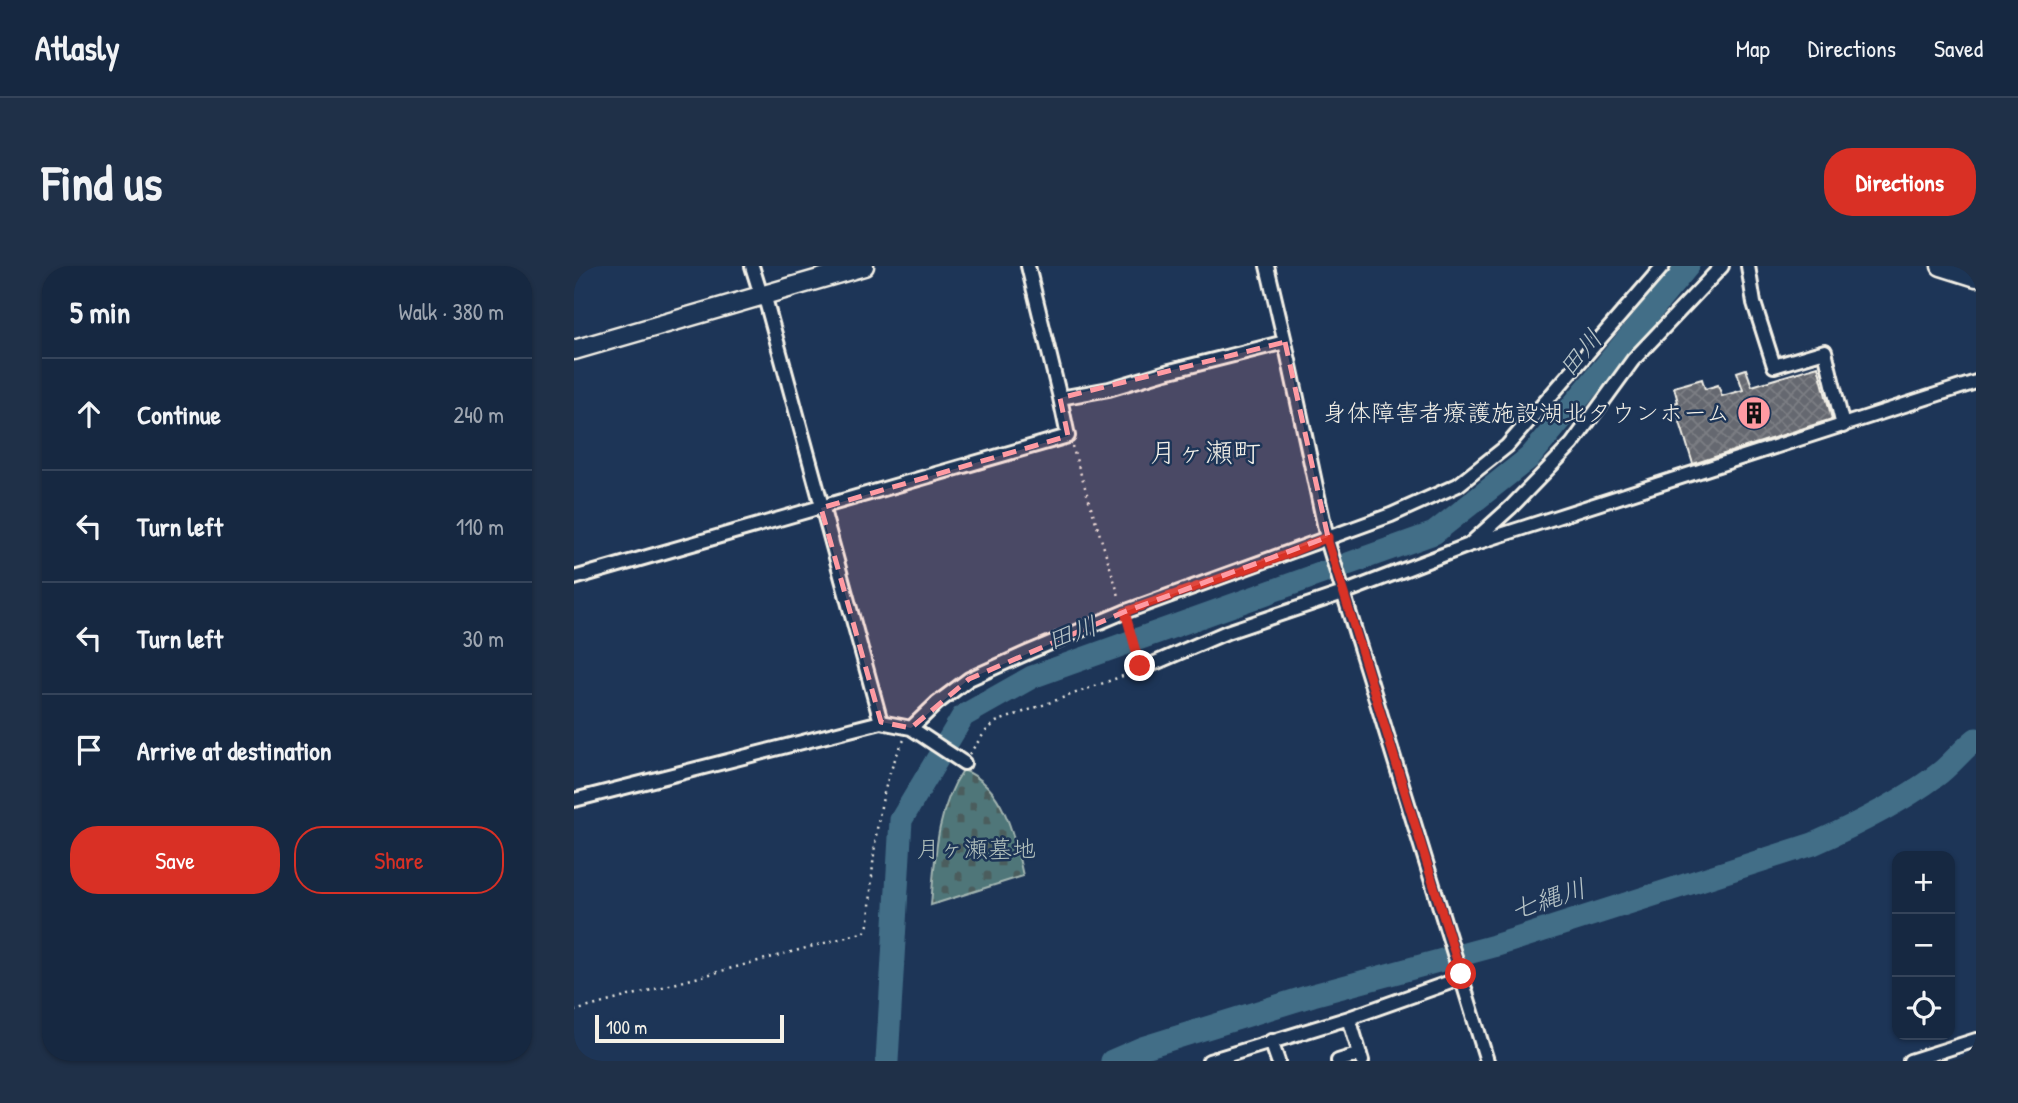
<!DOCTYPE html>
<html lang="en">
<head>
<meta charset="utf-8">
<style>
  :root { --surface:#162841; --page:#1f3048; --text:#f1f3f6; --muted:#9ea6b1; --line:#35445a; --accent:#d93025 }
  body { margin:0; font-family:"Patrick Hand","Klee One",sans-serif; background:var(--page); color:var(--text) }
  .controls { position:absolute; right:21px; bottom:21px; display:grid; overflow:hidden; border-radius:14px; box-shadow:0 2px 5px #0004 }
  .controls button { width:63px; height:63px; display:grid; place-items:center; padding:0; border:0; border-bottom:2px solid var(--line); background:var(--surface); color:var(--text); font:35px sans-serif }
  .scale { position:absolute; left:21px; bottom:18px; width:189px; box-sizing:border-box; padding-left:7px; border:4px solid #f4f1e8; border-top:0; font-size:19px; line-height:24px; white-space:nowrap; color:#f4f1e8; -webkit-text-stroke:5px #1d3557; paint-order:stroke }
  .stop { position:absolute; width:21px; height:21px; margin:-16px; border:5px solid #d93025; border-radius:50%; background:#fff }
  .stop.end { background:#d93025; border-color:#fff; box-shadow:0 2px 7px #0008 }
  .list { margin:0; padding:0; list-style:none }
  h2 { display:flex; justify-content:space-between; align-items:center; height:91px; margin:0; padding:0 28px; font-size:30px }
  h2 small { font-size:23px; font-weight:400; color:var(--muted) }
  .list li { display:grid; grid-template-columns:46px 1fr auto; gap:21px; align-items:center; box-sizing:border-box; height:112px; padding:0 28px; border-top:2px solid var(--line) }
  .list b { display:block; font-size:26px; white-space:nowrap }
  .list em { font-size:23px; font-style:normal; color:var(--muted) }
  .actions { display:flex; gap:14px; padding:21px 28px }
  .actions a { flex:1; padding:16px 0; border:2px solid var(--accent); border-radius:28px; text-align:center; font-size:24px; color:var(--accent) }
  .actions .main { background:var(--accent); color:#fff }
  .icon { flex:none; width:38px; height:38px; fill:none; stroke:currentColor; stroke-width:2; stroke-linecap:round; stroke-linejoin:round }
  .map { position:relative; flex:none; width:1402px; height:795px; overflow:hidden; border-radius:28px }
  header { display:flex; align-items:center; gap:42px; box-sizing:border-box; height:98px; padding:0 35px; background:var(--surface); border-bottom:2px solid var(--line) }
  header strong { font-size:33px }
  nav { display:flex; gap:38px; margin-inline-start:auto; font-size:24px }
  .intro { display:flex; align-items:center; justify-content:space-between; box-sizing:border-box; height:168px; padding:0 42px }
  h1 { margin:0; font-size:49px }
  .button { padding:18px 32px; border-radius:28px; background:var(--accent); color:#fff; font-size:24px; font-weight:700 }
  main { display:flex; gap:42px; padding:0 42px }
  aside { flex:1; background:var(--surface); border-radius:28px; box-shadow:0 2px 5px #0004 }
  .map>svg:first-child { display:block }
</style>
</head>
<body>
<header>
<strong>Atlasly</strong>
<nav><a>Map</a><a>Directions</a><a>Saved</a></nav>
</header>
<div class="intro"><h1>Find us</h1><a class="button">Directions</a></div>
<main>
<aside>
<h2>5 min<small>Walk · 380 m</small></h2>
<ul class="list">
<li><svg class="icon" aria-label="ahead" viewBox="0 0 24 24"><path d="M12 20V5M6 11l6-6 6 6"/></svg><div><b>Continue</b></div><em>240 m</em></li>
<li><svg class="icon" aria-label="left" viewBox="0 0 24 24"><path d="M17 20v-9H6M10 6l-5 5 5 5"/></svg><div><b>Turn left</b></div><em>110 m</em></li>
<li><svg class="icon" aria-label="left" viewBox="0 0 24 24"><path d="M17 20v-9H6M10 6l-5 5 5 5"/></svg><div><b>Turn left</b></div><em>30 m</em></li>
<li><svg class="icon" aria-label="arrive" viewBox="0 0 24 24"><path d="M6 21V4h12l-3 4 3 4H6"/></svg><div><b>Arrive at destination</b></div></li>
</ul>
<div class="actions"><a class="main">Save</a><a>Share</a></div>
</aside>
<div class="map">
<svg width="1402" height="795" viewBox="0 0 1402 795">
  <defs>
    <pattern id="cemetery-stones" width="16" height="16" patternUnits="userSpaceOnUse" patternTransform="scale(1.75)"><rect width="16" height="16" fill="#4f7679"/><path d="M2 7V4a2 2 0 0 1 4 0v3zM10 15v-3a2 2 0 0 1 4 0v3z" fill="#4c5d5d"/></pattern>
    <pattern id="building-cross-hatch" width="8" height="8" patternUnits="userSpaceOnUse" patternTransform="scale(1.75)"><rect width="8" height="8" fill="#65686f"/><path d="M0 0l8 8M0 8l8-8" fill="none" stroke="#7c7e84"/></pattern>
  </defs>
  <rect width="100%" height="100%" fill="#1d3557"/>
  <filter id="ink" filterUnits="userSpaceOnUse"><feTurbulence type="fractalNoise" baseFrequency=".0143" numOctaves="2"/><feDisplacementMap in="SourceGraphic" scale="14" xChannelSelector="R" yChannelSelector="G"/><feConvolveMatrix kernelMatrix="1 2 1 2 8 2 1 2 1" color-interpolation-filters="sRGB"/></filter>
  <g filter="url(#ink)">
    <path fill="url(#cemetery-stones)" stroke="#a2b4b0" stroke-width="2" d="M 389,504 C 430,519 441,572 449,610 L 357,639 C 361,593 362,544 389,504 Z"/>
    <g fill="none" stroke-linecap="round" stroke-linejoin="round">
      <path stroke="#426e87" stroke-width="23" d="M 313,795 L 327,554 L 389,450 L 458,411 L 860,267 L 956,191 L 1114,0
        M 538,795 L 568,782 L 739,729 L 920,680 L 1239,578 C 1282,559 1324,538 1362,510 C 1377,499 1388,484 1402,473"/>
    </g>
    <path fill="url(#building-cross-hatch)" stroke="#f4f1e8" stroke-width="2" d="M 1244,100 L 1258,153 L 1119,198 L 1100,137 L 1104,136 L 1100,121 L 1128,113 L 1131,123 L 1144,119 L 1148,130 L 1169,124 L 1163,106 L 1172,103 L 1178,120 Z"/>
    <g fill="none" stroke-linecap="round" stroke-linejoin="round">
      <g stroke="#f4f1e8" stroke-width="18">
        <path id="minor" d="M 178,0 L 187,29
          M 454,0 L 486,132
          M 693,0 L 711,76 L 754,277 L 913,795
          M 1174,0 L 1180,37 L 1200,100 L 1251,85 L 1269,160
          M 190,28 L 307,456
          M 899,278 L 1402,116
          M 0,312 L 494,170 L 486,132 L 535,123 L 592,106 L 711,76
          M 567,403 L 653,366 L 769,327 L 895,279 L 937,241 L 998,178 L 1059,94 L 1148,0
          M 337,462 L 363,437 L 395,413 L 455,386 L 550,346 L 817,249 L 884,219 L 933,180 L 1089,0
          M 0,534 L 307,456 L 337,462 L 390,497
          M 775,752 L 788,795
          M 697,775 L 704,795
          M 635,795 L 775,752 L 888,712
          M 764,795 L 786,788
          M 1336,795 L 1402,774"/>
      </g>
      <g stroke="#f4f1e8" stroke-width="23">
        <path id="secondary" d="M 1367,0 L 1402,11
          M 0,84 L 290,0"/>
      </g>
      <path stroke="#f4f1e8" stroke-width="2.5" stroke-dasharray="2 5" stroke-linecap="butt" d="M 498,180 L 546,333
        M 554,357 L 563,390
        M 395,488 L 412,465 L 422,456 L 557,407
        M 0,745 L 291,666 L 295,656 C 299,595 301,527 331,472"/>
      <use href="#minor" stroke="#1d3557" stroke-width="12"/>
      <use href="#secondary" stroke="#1d3557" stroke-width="18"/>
    </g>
  </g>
  <g fill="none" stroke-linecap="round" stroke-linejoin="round" filter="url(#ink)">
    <path stroke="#d93025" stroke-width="9" d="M 566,400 L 551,346 L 704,292 L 754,271 L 754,276 L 887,708"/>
  </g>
  <path fill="#ff9aa2" fill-opacity="0.2" stroke="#ff9aa2" stroke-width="5" stroke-dasharray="14 9" stroke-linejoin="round" d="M 711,76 L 754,271 L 550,346 L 395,413 L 337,462 L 307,456 L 247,242 L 494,170 L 486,132 Z"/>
  <defs>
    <g id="building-disc" transform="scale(1.75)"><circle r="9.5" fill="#ff9aa2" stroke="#1d3557"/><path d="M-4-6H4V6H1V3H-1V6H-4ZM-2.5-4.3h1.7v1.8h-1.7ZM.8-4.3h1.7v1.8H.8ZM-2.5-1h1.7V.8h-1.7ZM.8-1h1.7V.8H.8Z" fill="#111"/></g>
  </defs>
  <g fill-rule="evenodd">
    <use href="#building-disc" x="1180" y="147"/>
  </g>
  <g text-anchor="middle" stroke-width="5" stroke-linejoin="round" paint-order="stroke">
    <g font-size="24" fill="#f4f1e8" stroke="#1d3557" text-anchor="end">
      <text x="1156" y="155">身体障害者療護施設湖北タウンホーム</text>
    </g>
    <g font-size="24" fill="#b2c0bc" stroke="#1d3557">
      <text x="402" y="591">月ヶ瀬墓地</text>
    </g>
    <g font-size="26" font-style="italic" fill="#b6c3c6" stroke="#1d3557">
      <text transform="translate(1006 87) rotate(-50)" y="9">田川</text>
      <text transform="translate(498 367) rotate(-20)" y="9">田川</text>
      <text transform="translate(974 633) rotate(-18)" y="9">七縄川</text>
    </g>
    <g font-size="28" fill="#f4f1e8" stroke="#1d3557">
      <text x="631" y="196">月ヶ瀬町</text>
    </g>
  </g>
</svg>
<div class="controls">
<button>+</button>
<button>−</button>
<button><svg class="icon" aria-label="locate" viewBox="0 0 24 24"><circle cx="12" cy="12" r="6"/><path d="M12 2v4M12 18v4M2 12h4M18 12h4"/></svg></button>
</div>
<div class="scale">100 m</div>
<div class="stop" style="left:887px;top:708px"></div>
<div class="stop end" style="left:566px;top:400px"></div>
</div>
</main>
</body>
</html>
